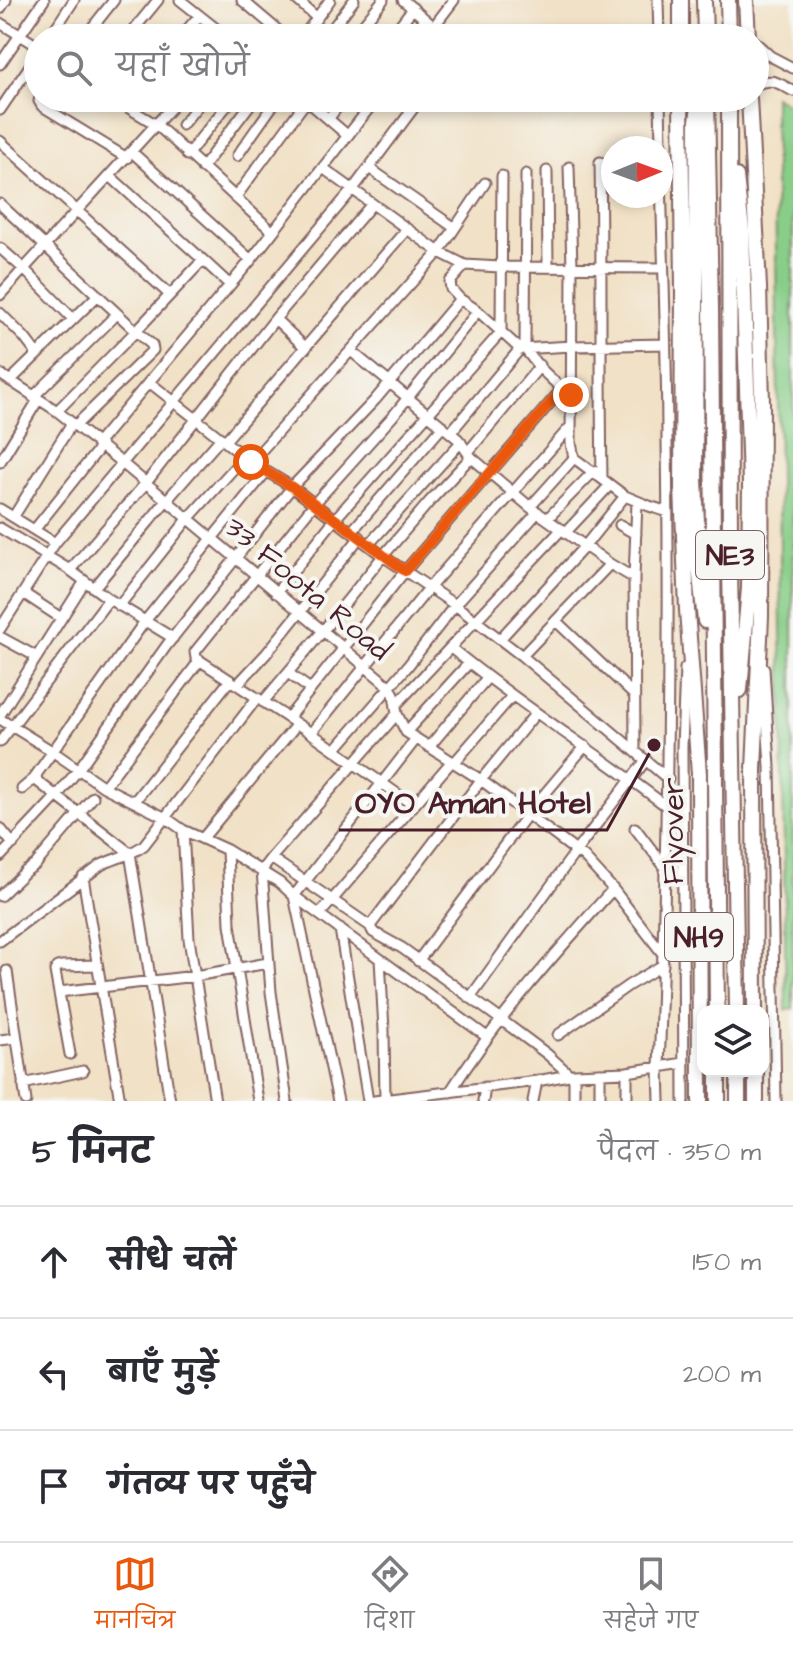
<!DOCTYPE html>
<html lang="hi">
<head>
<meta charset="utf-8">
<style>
  :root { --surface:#fff; --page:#f2f2f3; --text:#2b2b33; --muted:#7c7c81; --line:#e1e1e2; --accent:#ea580c }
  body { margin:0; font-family:"Architects Daughter","Playpen Sans Deva",sans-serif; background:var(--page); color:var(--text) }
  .controls { position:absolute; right:24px; bottom:24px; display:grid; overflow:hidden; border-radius:16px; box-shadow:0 4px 12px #0003 }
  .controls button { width:72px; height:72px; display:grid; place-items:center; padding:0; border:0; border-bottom:2px solid var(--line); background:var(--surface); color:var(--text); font:40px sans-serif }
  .compass { position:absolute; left:601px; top:136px; width:72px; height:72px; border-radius:50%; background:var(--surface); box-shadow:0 4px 12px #0003; rotate:89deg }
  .stop { position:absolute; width:24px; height:24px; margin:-18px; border:6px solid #ea580c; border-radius:50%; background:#fff }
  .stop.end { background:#ea580c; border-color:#fff; box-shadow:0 2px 8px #0008 }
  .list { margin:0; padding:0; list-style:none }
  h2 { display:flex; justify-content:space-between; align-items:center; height:104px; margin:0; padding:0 32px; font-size:34px }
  h2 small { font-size:26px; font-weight:400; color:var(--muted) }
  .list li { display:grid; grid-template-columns:52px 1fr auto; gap:24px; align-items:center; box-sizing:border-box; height:112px; padding:0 32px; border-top:2px solid var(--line) }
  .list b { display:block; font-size:30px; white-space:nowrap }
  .list em { font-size:26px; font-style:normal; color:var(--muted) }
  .icon { flex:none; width:44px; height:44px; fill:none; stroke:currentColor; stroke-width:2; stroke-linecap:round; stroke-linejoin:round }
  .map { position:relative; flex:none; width:793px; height:1101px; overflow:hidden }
  .search { position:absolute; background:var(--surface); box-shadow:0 4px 12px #0003; left:24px; right:24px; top:24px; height:88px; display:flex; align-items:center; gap:20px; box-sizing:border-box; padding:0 28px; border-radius:44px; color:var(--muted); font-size:30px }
  .sheet { height:440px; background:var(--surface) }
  nav { display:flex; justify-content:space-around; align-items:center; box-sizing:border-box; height:112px; border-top:2px solid var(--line); background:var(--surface); font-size:22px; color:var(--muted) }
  nav a { display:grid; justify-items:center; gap:4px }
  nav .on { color:var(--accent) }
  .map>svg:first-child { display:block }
</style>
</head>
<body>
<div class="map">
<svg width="793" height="1101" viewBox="0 0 793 1101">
  <rect width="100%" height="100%" fill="#f6f6f2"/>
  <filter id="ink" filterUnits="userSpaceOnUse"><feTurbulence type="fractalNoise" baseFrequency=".0125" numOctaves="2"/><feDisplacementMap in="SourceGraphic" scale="16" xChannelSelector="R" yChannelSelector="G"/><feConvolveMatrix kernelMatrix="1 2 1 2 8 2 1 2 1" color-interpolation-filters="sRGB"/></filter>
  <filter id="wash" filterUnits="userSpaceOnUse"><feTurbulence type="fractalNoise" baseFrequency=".006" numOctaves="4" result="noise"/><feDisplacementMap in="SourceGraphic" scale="32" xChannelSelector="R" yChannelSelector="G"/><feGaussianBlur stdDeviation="1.8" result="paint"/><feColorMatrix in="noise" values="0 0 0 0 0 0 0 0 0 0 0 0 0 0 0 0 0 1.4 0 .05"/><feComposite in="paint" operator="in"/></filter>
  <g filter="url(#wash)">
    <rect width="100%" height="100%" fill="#f1e1c6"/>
    <path fill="#88ce88" stroke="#69765a" stroke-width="2" d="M 774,96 L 793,107 L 793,1009 L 786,1010 Z"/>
  </g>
  <g filter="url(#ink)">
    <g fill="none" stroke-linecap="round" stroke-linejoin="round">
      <g stroke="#846361" stroke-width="13">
        <path id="minor" d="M 180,0 L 228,38
          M 242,0 L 287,38
          M 297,0 L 317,18
          M 403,0 L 434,27
          M 658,0 L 659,38
          M 0,9 L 6,0
          M 0,23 L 38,46
          M 49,38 L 74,0
          M 84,38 L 114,0
          M 127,38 L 158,0
          M 180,38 L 199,16
          M 302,38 L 330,0
          M 325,38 L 354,0
          M 352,38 L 383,0
          M 390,38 L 413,8
          M 425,38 L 454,0
          M 755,42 L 770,56 L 793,68
          M 0,64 L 44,0
          M 755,85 C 772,77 778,83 793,91
          M 40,98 L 39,101 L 42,106 L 127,158
          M 112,98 L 157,125 L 273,232
          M 304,98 L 347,135
          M 660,98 L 661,148
          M 0,110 L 38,54
          M 329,118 L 344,98
          M 182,125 L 204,98
          M 0,141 L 170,295
          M 132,152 L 251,260
          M 187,155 L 233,98
          M 237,156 L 278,98
          M 600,162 C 602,268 600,373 602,478
          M 569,167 L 572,266 L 571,443 L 574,458 L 625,496 L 649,506 L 668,512
          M 202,168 L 255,98
          M 323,168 L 439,252 L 465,265 L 500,267 L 662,268
          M 369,168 L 455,228
          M 547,171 L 548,266
          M 110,176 L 203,260
          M 235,198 L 307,100
          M 0,204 L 136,331 L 57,411
          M 0,248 L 24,269 L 73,319
          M 0,295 L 180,98
          M 460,299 L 451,289 L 450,282 L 465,265
          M 0,313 L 24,337 L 37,354
          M 275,319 L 306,348
          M 351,351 L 458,439 L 471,457 L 530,507 L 610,564 L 634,578
          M 539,365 L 539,367 L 564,391
          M 0,374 L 57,411 L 122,463 L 390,687 L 394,694 L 397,714 L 406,732 L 481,780 L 584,857 L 613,889 L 663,954
          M 10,381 L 98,295
          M 149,382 L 251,462 L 292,487 L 383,556 L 322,632 L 263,702
          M 33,397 L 117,314
          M 75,426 L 153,350 L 152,345 L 136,331 L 203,260 L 230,285
          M 451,432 L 520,349 L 572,346 L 665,344
          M 225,441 L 407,229
          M 97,444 L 251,260 L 377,98
          M 468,452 L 539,367 L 525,349 L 526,174
          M 471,457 L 430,501 L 383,556 L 455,605 L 522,656 L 668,779
          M 0,462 L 38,400
          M 251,462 L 439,252 L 485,183
          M 530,507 L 574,458
          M 0,509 L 55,543
          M 14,516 L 72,423
          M 548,518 L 594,471
          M 620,525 L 636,534
          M 0,528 L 70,570 L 109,599
          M 35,529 L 101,446
          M 352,531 L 443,426
          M 566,532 L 610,485
          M 369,544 L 461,442
          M 70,570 L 146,483 L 275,319 L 372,204
          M 94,588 L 166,501 L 221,438
          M 23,593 L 61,618
          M 276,593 L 335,519 L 501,332 L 502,176
          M 119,606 L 188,519 L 244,457
          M 556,621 L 634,695
          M 0,629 L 55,543 L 353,189 L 421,98
          M 0,637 L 37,657
          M 500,639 L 585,546 L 625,496
          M 451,648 C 520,705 596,752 666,806
          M 522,656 L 610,564
          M 200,660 L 104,787 L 166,818 L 183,830 L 227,850 L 280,883 L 294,896 L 487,1037
          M 764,668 L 770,767 L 776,1101
          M 288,673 L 310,689
          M 237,685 L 266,654 L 360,537
          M 396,705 L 562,529
          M 0,715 L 85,581
          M 288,718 L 405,571 L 562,389
          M 0,719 L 52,751 L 104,787
          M 406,732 L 469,663
          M 311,733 L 429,588 L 571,426
          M 0,742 L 109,599 L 173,638
          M 429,747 L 487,678
          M 335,750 L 407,667 L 455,605 L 538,512
          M 635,751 L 634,578 L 637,502
          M 454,763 L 512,696
          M 22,789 L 35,778
          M 134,802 L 230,680
          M 413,805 L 311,733 L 196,658 L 195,652 L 314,504 L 393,416 L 478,311
          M 0,828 L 13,844
          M 635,828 L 664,866
          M 183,830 L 189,939 L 215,1101
          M 203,838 L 297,724
          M 227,850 L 230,924 L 258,1101
          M 0,857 L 57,796 L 78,770 L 167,645 L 292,487 L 375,400 L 460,299 L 478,311 L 520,349
          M 271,858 L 370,926 L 373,932 L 402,948 L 500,1019 L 547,1054 L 570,1075
          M 83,877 L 120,1101
          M 0,896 L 26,871 L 35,865 L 93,797
          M 320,914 L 452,761
          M 370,926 L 481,780 L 536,713
          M 340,929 L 368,1101
          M 0,941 L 101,865 C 115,858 132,855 144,845 L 257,698
          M 380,959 L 384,1030 L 385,1100
          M 418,961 L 527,815 L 585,746
          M 7,971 L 26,1101
          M 59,992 L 195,976 L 268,963
          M 470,998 L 576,851 L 646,760
          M 558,1035 L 629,985 L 663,965
          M 0,1040 L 16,1038
          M 70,1054 L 55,971 L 57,967 L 61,966 L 97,965
          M 600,1073 L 600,1101
          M 23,1084 L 83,1071
          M 450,1092 C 497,1018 555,954 613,889
          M 170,1101 L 130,853 L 37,781 L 36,775 L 145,621 L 266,472
          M 287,1101 L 271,992 L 262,870 L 271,858 L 397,714
          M 338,1101 L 294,896 L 416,739
          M 374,1101 L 537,1081 L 574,1074 L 627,1072 L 684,1063
          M 483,1101 L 485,1087
          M 533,1101 L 537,1081
          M 574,1101 L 574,1074
          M 627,1101 L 627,1072
          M 660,1101 L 659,1068 C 667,859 670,651 667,442 C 667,353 663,264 661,174
          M 684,1101 L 682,747 L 685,668"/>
      </g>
      <g stroke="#846361" stroke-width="18">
        <path id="highway" d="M 681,0 L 681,38
          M 704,0 L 705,38
          M 728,0 L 729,38
          M 746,0 L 748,38
          M 681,98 L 683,289 L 682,488 L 687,610 L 699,774 L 700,1101
          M 700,98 L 697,121 L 695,479 L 699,566 L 705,621
          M 707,98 L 711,307 L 717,1011
          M 729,98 L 730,566 L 737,1011
          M 749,98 L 759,287 L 762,402 L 761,616 L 754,769 L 755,1011
          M 736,176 L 742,231 L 750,484 L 749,588 L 740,690
          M 718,1071 L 718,1101
          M 738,1071 L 738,1101
          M 756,1071 L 756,1101"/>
      </g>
      <use href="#minor" stroke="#fff" stroke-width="9"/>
      <use href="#highway" stroke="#fff" stroke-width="14"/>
    </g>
  </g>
  <g fill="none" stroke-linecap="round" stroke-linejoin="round" filter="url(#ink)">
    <path stroke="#ea580c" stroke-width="10" d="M 251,462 L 292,487 L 405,571 L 562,389 L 571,395"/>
  </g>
  <g text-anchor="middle" stroke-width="8" stroke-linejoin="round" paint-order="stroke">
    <g fill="#f6f6f2" stroke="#7e6067" stroke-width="2">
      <rect x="696" y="531" width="68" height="48" rx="6"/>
      <rect x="665" y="913" width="68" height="48" rx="6"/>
    </g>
    <g font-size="28" font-weight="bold" fill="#4a1f2b">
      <text x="730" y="565">NE3</text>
      <text x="699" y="947">NH9</text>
    </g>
    <g font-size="30" fill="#4a1f2b" stroke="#f6f6f2">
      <text transform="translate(308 588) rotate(40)" y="10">33 Foota Road</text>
      <text transform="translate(673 831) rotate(-90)" y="10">Flyover</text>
    </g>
  </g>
  <path fill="none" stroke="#4a1f2b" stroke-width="3" d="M654 745L607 830H339"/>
  <circle fill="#4a1f2b" stroke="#f6f6f2" stroke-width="3" cx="654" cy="745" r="8"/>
  <g font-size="32" text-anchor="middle" font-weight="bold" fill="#4a1f2b" stroke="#f6f6f2" stroke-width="8" stroke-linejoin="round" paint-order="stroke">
    <text x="473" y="813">OYO Aman Hotel</text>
  </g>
</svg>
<div class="controls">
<button><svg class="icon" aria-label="layers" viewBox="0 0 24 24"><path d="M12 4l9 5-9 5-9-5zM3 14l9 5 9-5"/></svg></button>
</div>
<svg class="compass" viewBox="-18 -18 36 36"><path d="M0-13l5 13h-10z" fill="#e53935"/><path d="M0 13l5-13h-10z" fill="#7c7c81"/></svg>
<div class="stop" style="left:251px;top:462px"></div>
<div class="stop end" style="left:571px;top:395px"></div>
<div class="search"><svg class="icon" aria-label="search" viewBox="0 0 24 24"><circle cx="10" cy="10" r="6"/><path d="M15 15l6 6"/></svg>यहाँ खोजें</div>
</div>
<section class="sheet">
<h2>5 मिनट<small>पैदल · 350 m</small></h2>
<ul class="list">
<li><svg class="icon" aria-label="ahead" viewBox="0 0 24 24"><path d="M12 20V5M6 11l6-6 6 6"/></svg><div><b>सीधे चलें</b></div><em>150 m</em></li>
<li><svg class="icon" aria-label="left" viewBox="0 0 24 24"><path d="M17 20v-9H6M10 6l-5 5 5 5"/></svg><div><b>बाएँ मुड़ें</b></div><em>200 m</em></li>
<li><svg class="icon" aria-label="arrive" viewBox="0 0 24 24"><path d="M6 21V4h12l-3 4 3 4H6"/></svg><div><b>गंतव्य पर पहुँचे</b></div></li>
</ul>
</section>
<nav>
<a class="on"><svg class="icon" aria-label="map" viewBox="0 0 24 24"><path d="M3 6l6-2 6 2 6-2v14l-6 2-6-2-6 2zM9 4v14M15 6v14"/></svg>मानचित्र</a>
<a><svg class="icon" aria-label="directions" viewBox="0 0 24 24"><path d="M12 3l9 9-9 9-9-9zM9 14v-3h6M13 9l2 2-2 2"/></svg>दिशा</a>
<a><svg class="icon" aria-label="saved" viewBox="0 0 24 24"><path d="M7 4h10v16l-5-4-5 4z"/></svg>सहेजे गए</a>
</nav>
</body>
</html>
